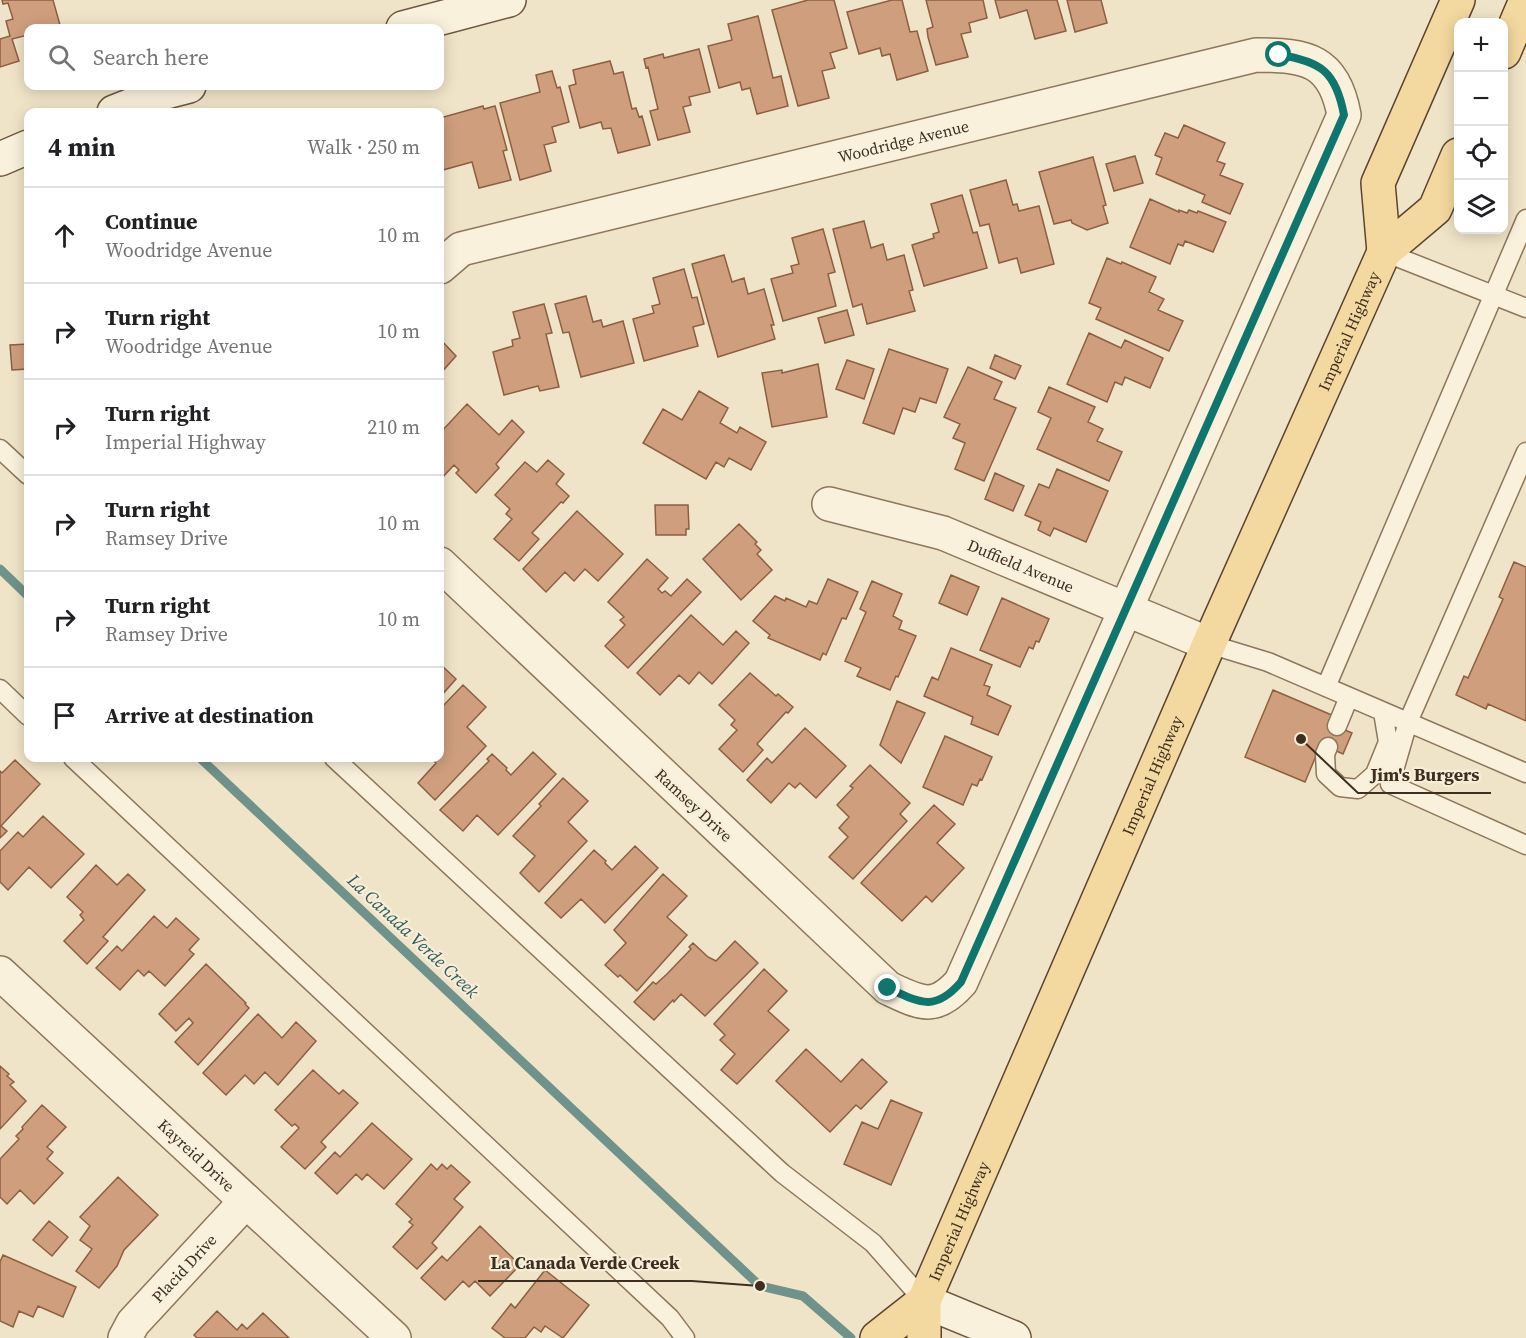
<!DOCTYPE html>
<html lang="en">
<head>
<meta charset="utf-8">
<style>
  :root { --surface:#fff; --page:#f2f2f2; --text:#202124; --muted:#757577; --line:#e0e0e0 }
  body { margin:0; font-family:"Source Serif 4",serif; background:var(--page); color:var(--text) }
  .controls { position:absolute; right:18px; top:18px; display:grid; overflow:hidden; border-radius:12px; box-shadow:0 3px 15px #0003 }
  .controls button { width:54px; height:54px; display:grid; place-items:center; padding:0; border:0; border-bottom:2px solid var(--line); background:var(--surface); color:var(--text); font:30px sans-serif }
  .stop { position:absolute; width:18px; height:18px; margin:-14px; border:4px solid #0f766e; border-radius:50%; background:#fff }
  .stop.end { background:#0f766e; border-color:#fff; box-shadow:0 2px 6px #0008 }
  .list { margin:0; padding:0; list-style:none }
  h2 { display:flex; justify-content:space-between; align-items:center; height:78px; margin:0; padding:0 24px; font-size:26px }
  h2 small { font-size:20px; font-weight:400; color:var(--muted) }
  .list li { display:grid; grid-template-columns:39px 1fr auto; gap:18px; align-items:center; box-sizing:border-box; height:96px; padding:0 24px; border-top:2px solid var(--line) }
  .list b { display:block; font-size:22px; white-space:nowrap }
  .list p { margin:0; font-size:20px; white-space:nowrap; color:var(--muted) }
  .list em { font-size:20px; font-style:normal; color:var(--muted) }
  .icon { flex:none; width:33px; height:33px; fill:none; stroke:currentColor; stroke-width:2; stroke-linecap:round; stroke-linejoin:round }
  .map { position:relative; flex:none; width:1526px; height:1338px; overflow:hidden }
  .search { position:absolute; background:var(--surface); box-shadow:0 3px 15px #0003; left:24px; top:24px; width:420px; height:66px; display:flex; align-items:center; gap:15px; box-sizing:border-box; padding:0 21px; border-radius:12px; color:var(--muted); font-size:22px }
  .panel { position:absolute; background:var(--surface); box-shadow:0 3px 15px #0003; left:24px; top:108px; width:420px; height:654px; border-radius:12px }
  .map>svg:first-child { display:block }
</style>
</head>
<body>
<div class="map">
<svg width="1526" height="1338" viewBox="0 0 1526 1338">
  <rect width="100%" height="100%" fill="#f0e4c8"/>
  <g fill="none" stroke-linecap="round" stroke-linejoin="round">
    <path stroke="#6f938a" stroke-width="9" d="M 0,569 L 28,596
      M 200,758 L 760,1286 L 803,1296 L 851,1338"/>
  </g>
  <path fill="#cf9f7d" stroke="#8d5f41" stroke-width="1.5" d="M 2,0 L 53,0 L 60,25 L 48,28 L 28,28 L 28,35 L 12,39 L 19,61 L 0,67 L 0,39 L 10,36 L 6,21 L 13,19 L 8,3 L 3,4 Z
    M 808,0 L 834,0 L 847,48 L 830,53 L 835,68 L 822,71 L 829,98 L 798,106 L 772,10 Z
    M 892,0 L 902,0 L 910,32 L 917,31 L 928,71 L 897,80 L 890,54 L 882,56 L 880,48 L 859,54 L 847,12 Z
    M 926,0 L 983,0 L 987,18 L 969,23 L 971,32 L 961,34 L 968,57 L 936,65 L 928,37 L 927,29 L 933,27 Z
    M 995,0 L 1057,0 L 1066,31 L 1035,39 L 1027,10 L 1000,18 Z
    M 1067,0 L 1101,0 L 1107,23 L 1075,32 Z
    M 758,16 L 773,78 L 781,76 L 788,106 L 757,114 L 750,88 L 742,90 L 740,82 L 719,88 L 708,46 L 732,40 L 728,24 Z
    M 699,49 L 710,92 L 689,97 L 691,105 L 683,107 L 690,132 L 658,140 L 650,111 L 658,109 L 648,67 L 646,68 L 644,59 L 663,54 L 664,58 Z
    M 610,61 L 614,74 L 623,72 L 632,109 L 636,108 L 639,117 L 642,116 L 650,145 L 618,153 L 611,128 L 603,129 L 601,122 L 580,128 L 569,86 L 576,84 L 573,70 Z
    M 552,71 L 557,88 L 560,87 L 569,122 L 552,127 L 556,142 L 544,145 L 551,171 L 520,180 L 500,103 L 540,92 L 536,75 Z
    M 483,106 L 484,109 L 495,106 L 507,150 L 503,151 L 511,180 L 479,188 L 472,162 L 443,170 L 440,157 L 440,118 Z
    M 1184,125 L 1225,143 L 1217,161 L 1225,164 L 1220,175 L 1243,184 L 1230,214 L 1202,202 L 1205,195 L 1156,174 L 1162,158 L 1155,155 L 1165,133 L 1178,138 Z
    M 1135,156 L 1143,183 L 1114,191 L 1106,164 Z
    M 1093,157 L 1106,205 L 1103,206 L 1108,223 L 1087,230 L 1072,223 L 1071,220 L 1054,224 L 1039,172 Z
    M 1006,180 L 1013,205 L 1017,204 L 1019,211 L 1039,206 L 1054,264 L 1021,273 L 1017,258 L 999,263 L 989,224 L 980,226 L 970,190 Z
    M 962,195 L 973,233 L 977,232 L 987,268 L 924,286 L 912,245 L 934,238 L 933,234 L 939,232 L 931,204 Z
    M 1150,199 L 1179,212 L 1179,210 L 1187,213 L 1189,210 L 1197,213 L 1198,211 L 1226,222 L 1213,252 L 1185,241 L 1183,246 L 1178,244 L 1170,264 L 1130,247 Z
    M 864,221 L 871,248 L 883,244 L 887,260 L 904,255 L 913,290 L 909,291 L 915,311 L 867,324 L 862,304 L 853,307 L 833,229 Z
    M 823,229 L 835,272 L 828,274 L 836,306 L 783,321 L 771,279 L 793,273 L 791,266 L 799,264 L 792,238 Z
    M 724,255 L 732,282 L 744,278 L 748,294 L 764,289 L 774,325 L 771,325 L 775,339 L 718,357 L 692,264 Z
    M 1107,258 L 1121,264 L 1122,262 L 1156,277 L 1149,292 L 1164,299 L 1158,310 L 1183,321 L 1169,351 L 1096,319 L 1101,308 L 1089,303 Z
    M 684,269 L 692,298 L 697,297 L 704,324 L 693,327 L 698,346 L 644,361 L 633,319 L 654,313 L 652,306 L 660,304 L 653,278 Z
    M 586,296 L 593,322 L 601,320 L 603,327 L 623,321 L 634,363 L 581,377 L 569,332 L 563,333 L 555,304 Z
    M 544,304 L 552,333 L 546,334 L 559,387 L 540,391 L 538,386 L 504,395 L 493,352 L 513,346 L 512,340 L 520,338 L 513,312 Z
    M 847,310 L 854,335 L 825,343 L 818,318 Z
    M 1089,333 L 1121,348 L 1125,340 L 1163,358 L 1150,388 L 1125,377 L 1122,385 L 1115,382 L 1107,402 L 1067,384 Z
    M 440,339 L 456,356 L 440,374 Z
    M 28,344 L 28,369 L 12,370 L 10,345 Z
    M 889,349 L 948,369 L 936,403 L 920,398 L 915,412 L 903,408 L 894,434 L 863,423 Z
    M 995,355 L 1021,366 L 1015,379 L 990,368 Z
    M 847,360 L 874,369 L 864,399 L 836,389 Z
    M 818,364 L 827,417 L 772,427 L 762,373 L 782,370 L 782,373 Z
    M 968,367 L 1002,382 L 994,399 L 1016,408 L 984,481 L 955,469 L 965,443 L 953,438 L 960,424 L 944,417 Z
    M 1049,387 L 1095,407 L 1088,422 L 1103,429 L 1097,441 L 1122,452 L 1109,481 L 1037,449 L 1051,418 L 1038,412 Z
    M 699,391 L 728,408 L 720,423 L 737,433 L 740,427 L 766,442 L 751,470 L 729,458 L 724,467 L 716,462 L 706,479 L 643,443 L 663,409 L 682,420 Z
    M 467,404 L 499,435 L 512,420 L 524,432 L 496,464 L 499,468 L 476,493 L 456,473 L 459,470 L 454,465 L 440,480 L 440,433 Z
    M 548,460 L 564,474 L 556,484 L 569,496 L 563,503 L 561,502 L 532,533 L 539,539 L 519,561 L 494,539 L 512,519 L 506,514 L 510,509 L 495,495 L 525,462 L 537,472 Z
    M 1057,469 L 1108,491 L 1086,542 L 1054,528 L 1050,536 L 1038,530 L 1041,522 L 1025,515 L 1039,484 L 1049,488 Z
    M 995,473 L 1024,486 L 1013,511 L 985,499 Z
    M 655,505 L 688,505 L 689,529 L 686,529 L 686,535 L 656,535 Z
    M 577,511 L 623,554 L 598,581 L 585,569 L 574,581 L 565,572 L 546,592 L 523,569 Z
    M 739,524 L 757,542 L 755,544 L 761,550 L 757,554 L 772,570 L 741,600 L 703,559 Z
    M 647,559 L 668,578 L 658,589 L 662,593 L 665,591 L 671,596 L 687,579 L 701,592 L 628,668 L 605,646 L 625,625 L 620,620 L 624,617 L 608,602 Z
    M 1514,562 L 1526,567 L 1526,721 L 1488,704 L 1486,709 L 1456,695 L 1464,676 L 1468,678 L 1503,599 L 1499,597 Z
    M 951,575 L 979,587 L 967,615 L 939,603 Z
    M 828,579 L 858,592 L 846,619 L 842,618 L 826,655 L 823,653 L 820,660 L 768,638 L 770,635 L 753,621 L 775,596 L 785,601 L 786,598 L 806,607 L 809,601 L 817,604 Z
    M 872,581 L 902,594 L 893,616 L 902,621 L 899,629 L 916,636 L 898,677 L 896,676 L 890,690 L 857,676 L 861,668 L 845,661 L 866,612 L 860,609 Z
    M 1002,598 L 1049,619 L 1039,642 L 1036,641 L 1033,649 L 1029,647 L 1020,667 L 980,650 Z
    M 691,615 L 723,645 L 736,631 L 749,643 L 712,684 L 699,672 L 689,684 L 679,675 L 660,695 L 637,673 Z
    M 951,648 L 992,665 L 984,685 L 990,687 L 987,695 L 1011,706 L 998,735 L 971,724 L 973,717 L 924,696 L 932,677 L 938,680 Z
    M 440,664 L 456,679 L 440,697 Z
    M 750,673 L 776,696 L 778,694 L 793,707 L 788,713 L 786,712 L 757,744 L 763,750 L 743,772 L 719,749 L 737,730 L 731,725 L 735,720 L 719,705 Z
    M 463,685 L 486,707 L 467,727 L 486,746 L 435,800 L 418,783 L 436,763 L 430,758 L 440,758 L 440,709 Z
    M 1273,690 L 1334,716 L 1331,724 L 1352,733 L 1343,754 L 1321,744 L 1305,782 L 1245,757 Z
    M 897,701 L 925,713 L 901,763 L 880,745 Z
    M 805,728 L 846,766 L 816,798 L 800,783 L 795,788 L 789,783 L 771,803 L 747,780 L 767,758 L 772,763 Z
    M 945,736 L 992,757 L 982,780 L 980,779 L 977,786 L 972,784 L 963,805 L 923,787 Z
    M 533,752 L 556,774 L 498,835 L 477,815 L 463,831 L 440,810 L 489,761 L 487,759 L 492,754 L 507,768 L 506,770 L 511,775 Z
    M 15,760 L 40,784 L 1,826 L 7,831 L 0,838 L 0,771 L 2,773 Z
    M 870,765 L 910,803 L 900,814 L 907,821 L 853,879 L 829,857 L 848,837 L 839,828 L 849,817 L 837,805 L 853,788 L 850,786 Z
    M 563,778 L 588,801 L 568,822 L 587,841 L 539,892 L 520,873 L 535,856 L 513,836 L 541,806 L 539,804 Z
    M 934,805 L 955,824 L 937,843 L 964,868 L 932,902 L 926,896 L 902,921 L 861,883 Z
    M 43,816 L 84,854 L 51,888 L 29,867 L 8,890 L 0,882 L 0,851 L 18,832 L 23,837 Z
    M 635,846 L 658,868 L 605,923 L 581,899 L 561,918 L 545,903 L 594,850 L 606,861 L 605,863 L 612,870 Z
    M 96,865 L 117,885 L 128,874 L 145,890 L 103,937 L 108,941 L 87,964 L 64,941 L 84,920 L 80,915 L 83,912 L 67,897 Z
    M 663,874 L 687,896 L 667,917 L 687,935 L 637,991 L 620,975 L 618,977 L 605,965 L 626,943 L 614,930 Z
    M 154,916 L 167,928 L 176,918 L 199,939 L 189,950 L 194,954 L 165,986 L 149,971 L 144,976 L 138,970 L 120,990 L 96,968 L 117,946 L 122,951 Z
    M 735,941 L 758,963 L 705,1016 L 681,994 L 674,1002 L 673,1000 L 654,1020 L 634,1002 L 653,982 L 656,984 L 667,974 L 691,949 L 689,947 L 693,943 L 708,957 L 716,961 Z
    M 206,964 L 246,1003 L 245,1004 L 249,1008 L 198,1065 L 175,1042 L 193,1023 L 189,1018 L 176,1031 L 159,1014 Z
    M 764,969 L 787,991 L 768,1011 L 789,1030 L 737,1084 L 721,1070 L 735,1054 L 720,1040 L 725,1035 L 714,1024 Z
    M 258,1014 L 282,1038 L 296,1022 L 316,1041 L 278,1085 L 265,1072 L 254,1084 L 245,1075 L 226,1095 L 203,1073 Z
    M 806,1049 L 841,1082 L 862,1059 L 887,1082 L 861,1109 L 856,1105 L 830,1132 L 776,1081 Z
    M 0,1066 L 9,1074 L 7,1076 L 14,1082 L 10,1085 L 26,1101 L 0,1129 Z
    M 313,1070 L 339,1094 L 343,1090 L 358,1103 L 321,1142 L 326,1147 L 305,1169 L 281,1147 L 299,1128 L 295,1124 L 292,1126 L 275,1110 Z
    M 891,1100 L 922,1113 L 891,1185 L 844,1164 L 862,1122 L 878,1129 Z
    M 42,1105 L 66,1127 L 47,1147 L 53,1152 L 47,1159 L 63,1173 L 34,1204 L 20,1190 L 7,1204 L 0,1197 L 0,1159 L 19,1139 L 16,1136 L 23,1129 L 22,1127 Z
    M 372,1123 L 412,1159 L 384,1189 L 367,1174 L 362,1180 L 356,1174 L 337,1194 L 315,1173 L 335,1152 L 340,1157 Z
    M 431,1164 L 437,1170 L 442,1164 L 447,1169 L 451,1165 L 470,1182 L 454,1199 L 463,1207 L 432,1243 L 437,1248 L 417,1269 L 393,1247 L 413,1225 L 409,1222 L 412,1219 L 396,1204 Z
    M 118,1177 L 158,1215 L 124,1250 L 117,1266 L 99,1288 L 76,1271 L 92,1249 L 80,1240 L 90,1226 L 80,1217 Z
    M 49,1221 L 68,1237 L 52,1256 L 33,1240 Z
    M 480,1226 L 520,1265 L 490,1296 L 475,1281 L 469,1287 L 463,1281 L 445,1300 L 421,1278 L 442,1256 L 447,1261 Z
    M 3,1255 L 76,1287 L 63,1317 L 38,1306 L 33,1317 L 19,1311 L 13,1327 L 0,1321 L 0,1262 Z
    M 545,1270 L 589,1305 L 563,1338 L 545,1326 L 541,1332 L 534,1327 L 525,1338 L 505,1338 L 492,1328 L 511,1304 L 515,1308 Z
    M 217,1311 L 237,1330 L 242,1324 L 247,1329 L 263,1313 L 289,1338 L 197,1338 L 194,1335 Z"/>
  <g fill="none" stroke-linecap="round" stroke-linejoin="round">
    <g stroke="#8d765c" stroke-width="21">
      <path id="lane" d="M 1384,252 L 1526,308
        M 0,449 L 28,475
        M 1526,452 L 1408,722 L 1390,784 L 1526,845
        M 1209,644 L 1268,662 L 1526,773
        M 1326,687 L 1526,219
        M 0,689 L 28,716
        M 1337,726 L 1349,697
        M 1328,747 L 1325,754 L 1326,774 L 1340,787 L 1358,789 L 1375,774 L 1388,742 L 1383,712
        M 73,758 L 670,1318 L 685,1338
        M 334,758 L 782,1173 L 873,1243 L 924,1301"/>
    </g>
    <g stroke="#8d765c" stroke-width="36">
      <g id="street">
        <path id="s1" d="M 440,267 L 461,249 L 1256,55 C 1307,55 1334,60 1344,115 L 961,982 C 935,1012 920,1003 888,988 L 440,564"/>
        <path id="s2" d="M 829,504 L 943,533 L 1209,644"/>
        <path id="s3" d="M 0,973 L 394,1338"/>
        <path id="s4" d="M 125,1338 L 133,1323 L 246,1201"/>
      </g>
    </g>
    <g stroke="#6f573f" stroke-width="36">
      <path id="secondary" d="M 403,28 L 509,0
        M 114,112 L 162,93 L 189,86
        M 0,159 L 28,147
        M 924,1301 L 1014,1338"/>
    </g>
    <g stroke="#5b4430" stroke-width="36">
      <g id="primary">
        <path d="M 1504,52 L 1526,0"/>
        <path d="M 1384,252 L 1378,183 L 1458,0"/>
        <path d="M 877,1338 L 924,1301"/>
        <path id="s5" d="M 924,1338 L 924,1301 L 1209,644 L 1384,252 L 1435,209 L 1458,155"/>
      </g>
    </g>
    <use href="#lane" stroke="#faf1dc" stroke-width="18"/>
    <use href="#street" stroke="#faf1dc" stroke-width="33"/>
    <use href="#secondary" stroke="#faf1dc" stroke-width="33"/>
    <use href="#primary" stroke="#f3d9a0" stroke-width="33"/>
  </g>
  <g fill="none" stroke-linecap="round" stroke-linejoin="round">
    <path stroke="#0f766e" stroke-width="8" d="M 888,988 C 920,1003 935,1012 961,982 L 1344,115 C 1336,72 1321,61 1279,55"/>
  </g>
  <g text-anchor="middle" stroke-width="4.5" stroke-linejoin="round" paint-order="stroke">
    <g font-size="16" fill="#3d2e20" stroke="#f7eed8">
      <text dy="6" stroke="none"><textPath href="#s1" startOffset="483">Woodridge Avenue</textPath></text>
      <text dy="6" stroke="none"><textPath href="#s5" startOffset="1096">Imperial Highway</textPath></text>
      <text dy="6" stroke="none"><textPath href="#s2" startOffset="202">Duffield Avenue</textPath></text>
      <text dy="6" stroke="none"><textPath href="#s5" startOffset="610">Imperial Highway</textPath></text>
      <text transform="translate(694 805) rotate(43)" y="6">Ramsey Drive</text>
      <text dy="6" stroke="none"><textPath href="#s3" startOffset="268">Kayreid Drive</textPath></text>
      <text dy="6" stroke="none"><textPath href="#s5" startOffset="124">Imperial Highway</textPath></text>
      <text dy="6" stroke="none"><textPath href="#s4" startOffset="92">Placid Drive</textPath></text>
    </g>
    <g font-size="18" font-style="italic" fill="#2f5d5a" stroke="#f7eed8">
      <text transform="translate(413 936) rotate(43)" y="6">La Canada Verde Creek</text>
    </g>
  </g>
  <path fill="none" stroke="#3d2e20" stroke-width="2" d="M1301 739L1358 793H1491M760 1286L692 1281H478"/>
  <g fill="#3d2e20" stroke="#f7eed8" stroke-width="2">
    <circle cx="1301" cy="739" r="6"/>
    <circle cx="760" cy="1286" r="6"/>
  </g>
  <g font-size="18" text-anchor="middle" font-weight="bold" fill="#3d2e20" stroke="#f7eed8" stroke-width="4.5" stroke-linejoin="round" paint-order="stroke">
    <text x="1425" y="781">Jim's Burgers</text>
    <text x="585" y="1269">La Canada Verde Creek</text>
  </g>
</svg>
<div class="controls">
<button>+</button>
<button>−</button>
<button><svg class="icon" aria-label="locate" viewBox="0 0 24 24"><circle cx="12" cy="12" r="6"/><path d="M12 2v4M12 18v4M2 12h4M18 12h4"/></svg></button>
<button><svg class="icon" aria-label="layers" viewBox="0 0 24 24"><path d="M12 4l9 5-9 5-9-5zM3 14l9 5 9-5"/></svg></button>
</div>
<div class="stop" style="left:1279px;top:55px"></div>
<div class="stop end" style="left:888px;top:988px"></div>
<div class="search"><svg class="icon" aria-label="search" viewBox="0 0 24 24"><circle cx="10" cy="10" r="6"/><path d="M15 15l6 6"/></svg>Search here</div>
<section class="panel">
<h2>4 min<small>Walk · 250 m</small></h2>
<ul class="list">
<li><svg class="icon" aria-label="ahead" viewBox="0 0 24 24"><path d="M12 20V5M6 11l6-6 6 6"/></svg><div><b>Continue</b><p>Woodridge Avenue</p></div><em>10 m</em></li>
<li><svg class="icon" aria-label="right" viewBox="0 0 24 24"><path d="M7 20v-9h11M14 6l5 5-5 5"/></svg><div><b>Turn right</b><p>Woodridge Avenue</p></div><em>10 m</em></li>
<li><svg class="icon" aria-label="right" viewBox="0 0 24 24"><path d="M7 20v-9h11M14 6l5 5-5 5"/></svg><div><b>Turn right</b><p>Imperial Highway</p></div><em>210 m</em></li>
<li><svg class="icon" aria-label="right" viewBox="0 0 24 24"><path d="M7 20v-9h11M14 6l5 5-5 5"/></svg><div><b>Turn right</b><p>Ramsey Drive</p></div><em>10 m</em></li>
<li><svg class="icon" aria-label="right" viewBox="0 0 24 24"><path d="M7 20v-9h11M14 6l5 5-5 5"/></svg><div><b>Turn right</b><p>Ramsey Drive</p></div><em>10 m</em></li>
<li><svg class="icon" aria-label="arrive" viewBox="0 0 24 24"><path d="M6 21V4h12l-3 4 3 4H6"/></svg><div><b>Arrive at destination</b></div></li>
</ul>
</section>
</div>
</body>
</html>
